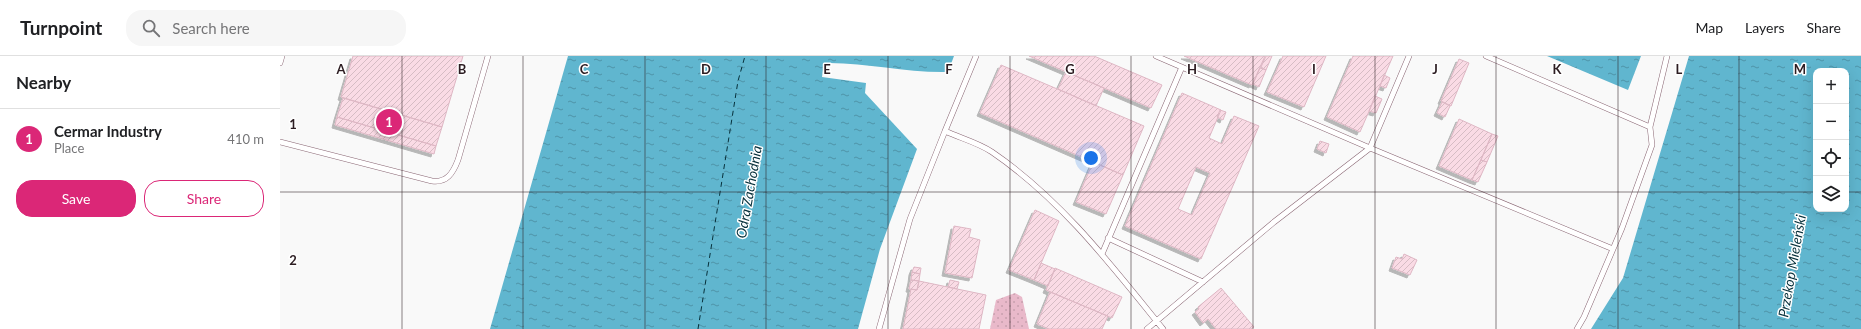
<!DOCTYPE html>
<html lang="en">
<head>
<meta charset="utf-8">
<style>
  :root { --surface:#fff; --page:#f6f6f6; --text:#202124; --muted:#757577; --line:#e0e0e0; --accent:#db2777 }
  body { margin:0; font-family:Lato,sans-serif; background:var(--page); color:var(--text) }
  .controls { position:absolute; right:12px; top:12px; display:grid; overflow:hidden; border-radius:8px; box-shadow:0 4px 16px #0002 }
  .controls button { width:36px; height:36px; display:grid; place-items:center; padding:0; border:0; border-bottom:1px solid var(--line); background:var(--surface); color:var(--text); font:20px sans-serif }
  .you { position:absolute; left:811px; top:102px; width:14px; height:14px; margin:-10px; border:3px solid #fff; border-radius:50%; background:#1a73e8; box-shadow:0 0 0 6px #1a73e833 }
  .badge { display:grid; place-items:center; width:26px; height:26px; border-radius:50%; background:var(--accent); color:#fff; font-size:13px; font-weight:700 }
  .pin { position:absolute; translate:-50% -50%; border:2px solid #fff; box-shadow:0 1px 4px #0006 }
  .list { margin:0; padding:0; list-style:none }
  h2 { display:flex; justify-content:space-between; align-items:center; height:52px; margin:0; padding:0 16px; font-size:17px }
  h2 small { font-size:13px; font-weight:400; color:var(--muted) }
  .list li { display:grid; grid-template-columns:26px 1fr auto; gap:12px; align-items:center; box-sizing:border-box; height:60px; padding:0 16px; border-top:1px solid var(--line) }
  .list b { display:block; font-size:15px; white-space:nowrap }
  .list p { margin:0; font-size:13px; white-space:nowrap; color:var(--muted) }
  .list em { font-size:13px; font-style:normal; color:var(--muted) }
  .actions { display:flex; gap:8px; padding:12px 16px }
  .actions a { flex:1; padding:9px 0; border:1px solid var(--accent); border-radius:16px; text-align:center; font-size:14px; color:var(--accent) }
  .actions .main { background:var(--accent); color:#fff }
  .icon { flex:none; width:22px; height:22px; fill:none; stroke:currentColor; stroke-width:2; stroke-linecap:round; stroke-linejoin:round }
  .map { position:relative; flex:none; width:1581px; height:273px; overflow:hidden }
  header { display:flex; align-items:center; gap:24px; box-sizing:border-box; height:56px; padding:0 20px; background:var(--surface); border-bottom:1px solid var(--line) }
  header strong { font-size:19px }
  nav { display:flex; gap:22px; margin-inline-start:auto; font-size:14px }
  .search { width:280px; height:36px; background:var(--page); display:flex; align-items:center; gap:10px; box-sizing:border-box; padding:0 14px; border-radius:16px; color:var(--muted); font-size:15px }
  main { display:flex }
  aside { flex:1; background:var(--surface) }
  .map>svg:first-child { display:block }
</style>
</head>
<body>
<header>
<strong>Turnpoint</strong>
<div class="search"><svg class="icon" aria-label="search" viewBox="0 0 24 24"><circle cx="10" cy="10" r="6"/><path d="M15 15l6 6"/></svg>Search here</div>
<nav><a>Map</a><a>Layers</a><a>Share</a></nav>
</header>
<main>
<aside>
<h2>Nearby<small></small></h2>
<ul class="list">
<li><span class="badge">1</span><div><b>Cermar Industry</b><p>Place</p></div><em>410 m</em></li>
</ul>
<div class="actions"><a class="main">Save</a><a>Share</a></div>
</aside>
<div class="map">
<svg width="1581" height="273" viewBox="0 0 1581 273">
  <defs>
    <pattern id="grass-dots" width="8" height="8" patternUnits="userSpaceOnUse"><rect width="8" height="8" fill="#e9b9ca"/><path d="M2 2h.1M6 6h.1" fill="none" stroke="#c89fad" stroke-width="1.8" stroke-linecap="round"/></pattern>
    <pattern id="water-ripples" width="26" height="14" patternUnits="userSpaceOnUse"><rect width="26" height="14" fill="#60b6cf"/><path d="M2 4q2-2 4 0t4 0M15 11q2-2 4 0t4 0" fill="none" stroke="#4f93a8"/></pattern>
    <pattern id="building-hatch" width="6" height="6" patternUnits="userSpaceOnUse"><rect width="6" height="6" fill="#fadbe5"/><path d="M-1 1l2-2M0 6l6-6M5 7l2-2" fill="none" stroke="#d6bcc4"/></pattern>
    <filter id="shadow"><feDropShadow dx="-3" dy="3" stdDeviation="0" flood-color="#0004"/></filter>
  </defs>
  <rect width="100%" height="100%" fill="#f9f9f9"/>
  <path fill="url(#grass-dots)" d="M 735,237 L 742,241 L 749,273 L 710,273 L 716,244 Z"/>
  <path fill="url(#water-ripples)" fill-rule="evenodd" d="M 288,0 L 674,0 L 668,16 C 626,17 585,6 544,7 L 542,21 L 586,27 L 585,37 L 637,93 L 600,193 L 578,273 L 210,273 Z
    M 1267,0 L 1361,0 L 1348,34 Z
    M 1409,0 L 1581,0 L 1581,273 L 1311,273 L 1343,222 ZM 1536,15 L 1566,15 L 1566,153 L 1536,153 Z"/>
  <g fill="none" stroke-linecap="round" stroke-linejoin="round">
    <path stroke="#06303b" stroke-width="1" stroke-dasharray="5 4" stroke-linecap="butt" d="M 418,273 L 458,25 L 465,0"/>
  </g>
  <path fill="url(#building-hatch)" stroke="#deb7c4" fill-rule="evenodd" filter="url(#shadow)" d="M 73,0 L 183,0 L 162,71 L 61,41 Z
    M 749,0 L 814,0 L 882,29 L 871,52 Z
    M 904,0 L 985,0 L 972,29 Z
    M 986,0 L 992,0 L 986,14 L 981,11 Z
    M 1003,0 L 1046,0 L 1024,51 L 987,36 Z
    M 1073,0 L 1113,0 L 1080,76 L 1047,61 Z
    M 1179,3 L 1189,7 L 1171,50 L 1161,45 Z
    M 721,9 L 864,70 L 843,119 L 700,57 Z
    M 980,12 L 986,14 L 979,31 L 973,28 Z
    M 786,16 L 824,32 L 816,50 L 778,33 Z
    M 1104,19 L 1110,22 L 1106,32 L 1100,30 Z
    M 902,37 L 941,54 L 929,82 L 942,88 L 954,60 L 979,70 L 921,203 L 845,170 ZM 916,111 L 930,117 L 912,159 L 898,153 Z
    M 1095,40 L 1102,43 L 1096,57 L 1089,55 Z
    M 63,42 L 162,71 L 156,90 L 57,61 Z
    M 1162,46 L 1170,50 L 1165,61 L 1157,57 Z
    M 940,54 L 946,56 L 943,64 L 937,61 Z
    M 57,61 L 156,90 L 154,98 L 55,69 Z
    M 1179,63 L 1212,78 L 1192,124 L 1159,110 Z
    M 1212,78 L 1218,80 L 1207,106 L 1201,104 Z
    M 1040,85 L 1049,88 L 1046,97 L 1037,93 Z
    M 1201,104 L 1207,106 L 1198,126 L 1192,124 Z
    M 813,106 L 843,119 L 826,158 L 796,146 Z
    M 755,154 L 779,165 L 754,224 L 729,214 Z
    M 674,170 L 691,173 L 689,181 L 700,184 L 692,222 L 665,217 Z
    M 1124,198 L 1137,204 L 1130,219 L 1112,212 L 1116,201 L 1122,203 Z
    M 761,207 L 775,213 L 768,230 L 754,224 Z
    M 634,211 L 641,212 L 640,218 L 632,216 Z
    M 775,212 L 842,241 L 832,262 L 766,234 Z
    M 632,216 L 640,218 L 639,225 L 631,224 Z
    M 631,224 L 639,225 L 637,234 L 629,233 Z
    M 670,224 L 679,226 L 677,233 L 668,231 Z
    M 639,225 L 706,239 L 699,273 L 623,273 L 631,233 L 637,234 Z
    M 941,232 L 974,271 L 971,273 L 936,273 L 928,263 L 923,267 L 915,256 L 919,253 L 918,251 Z
    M 770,236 L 828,260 L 822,273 L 769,273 L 757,268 Z"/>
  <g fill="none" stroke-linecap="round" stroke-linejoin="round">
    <g stroke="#896673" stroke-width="6">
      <path id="service" d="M 1129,0 L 1090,92 L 1333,193
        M 1206,0 L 1370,71
        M 0,7 L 2,0
        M 665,75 L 696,0
        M 0,86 L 152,125 C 167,127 173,117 178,104 L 208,0
        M 828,182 L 923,226
        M 822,198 L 902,11
        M 599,273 L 630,163 L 665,75 C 680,82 699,87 712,96 C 781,143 832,210 883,273
        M 867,273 L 994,166 L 1090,92 L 876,0
        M 1297,273 L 1304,261 L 1342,172 L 1372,89 L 1370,71 L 1387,0"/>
    </g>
    <use href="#service" stroke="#fff" stroke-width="5"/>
  </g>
  <path fill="none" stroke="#2c1d22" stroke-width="1" stroke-opacity="0.55" d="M 122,0 L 122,273M 243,0 L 243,273M 365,0 L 365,273M 486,0 L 486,273M 608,0 L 608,273M 730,0 L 730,273M 851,0 L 851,273M 973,0 L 973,273M 1095,0 L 1095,273M 1216,0 L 1216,273M 1338,0 L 1338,273M 1459,0 L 1459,273M 0,136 L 1536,136M 1566,136 L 1581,136"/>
  <g text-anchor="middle" stroke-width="3" stroke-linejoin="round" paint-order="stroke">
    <g font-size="14" font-style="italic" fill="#06303b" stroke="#fff">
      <text transform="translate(469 136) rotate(-80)" y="5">Odra Zachodnia</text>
      <text transform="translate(1512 210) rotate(-80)" y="5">Przekop Mieleński</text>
    </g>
  </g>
  <g font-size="13" text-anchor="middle" font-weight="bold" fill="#2c1d22" stroke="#fff" stroke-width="3" stroke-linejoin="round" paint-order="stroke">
    <text x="61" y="18">A</text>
    <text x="182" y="18">B</text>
    <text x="304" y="18">C</text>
    <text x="426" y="18">D</text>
    <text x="547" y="18">E</text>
    <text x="669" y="18">F</text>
    <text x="790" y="18">G</text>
    <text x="912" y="18">H</text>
    <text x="1034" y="18">I</text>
    <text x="1155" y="18">J</text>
    <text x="1277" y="18">K</text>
    <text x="1399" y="18">L</text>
    <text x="1520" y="18">M</text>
    <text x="13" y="73">1</text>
    <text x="13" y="209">2</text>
  </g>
</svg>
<div class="controls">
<button>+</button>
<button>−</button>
<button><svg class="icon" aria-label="locate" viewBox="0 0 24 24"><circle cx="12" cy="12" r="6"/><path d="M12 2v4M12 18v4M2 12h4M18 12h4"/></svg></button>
<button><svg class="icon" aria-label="layers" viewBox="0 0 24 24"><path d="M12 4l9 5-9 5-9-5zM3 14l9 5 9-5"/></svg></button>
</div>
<div class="you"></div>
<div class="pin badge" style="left:109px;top:66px">1</div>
</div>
</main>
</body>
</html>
